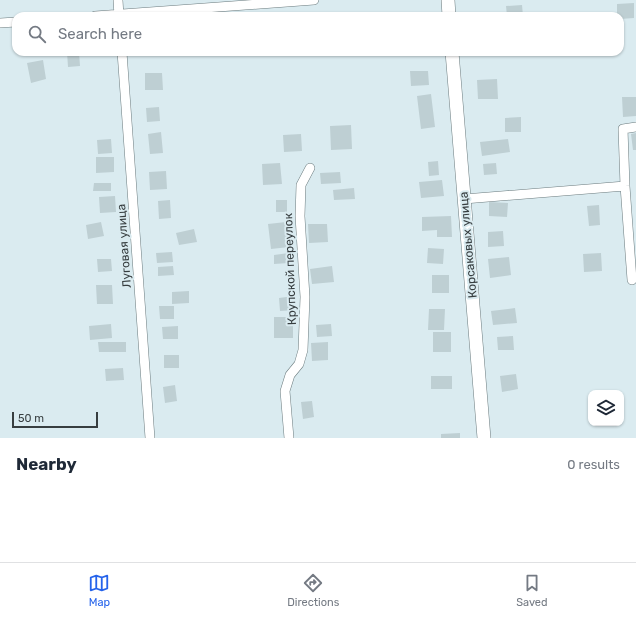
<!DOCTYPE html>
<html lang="en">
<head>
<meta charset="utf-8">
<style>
  :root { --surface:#fff; --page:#f2f2f3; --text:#1f2937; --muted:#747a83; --line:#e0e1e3; --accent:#2563eb }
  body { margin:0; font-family:Rubik,sans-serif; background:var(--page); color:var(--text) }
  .controls { position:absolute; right:12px; bottom:12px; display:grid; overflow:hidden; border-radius:8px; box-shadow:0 1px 3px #0004 }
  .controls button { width:36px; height:36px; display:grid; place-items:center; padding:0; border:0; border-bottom:1px solid var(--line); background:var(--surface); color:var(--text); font:20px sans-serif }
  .scale { position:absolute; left:12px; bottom:10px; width:86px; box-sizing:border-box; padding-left:4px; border:2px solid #373e40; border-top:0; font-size:11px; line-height:14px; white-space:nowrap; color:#373e40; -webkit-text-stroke:3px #daebf0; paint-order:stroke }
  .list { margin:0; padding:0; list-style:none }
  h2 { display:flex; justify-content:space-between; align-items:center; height:52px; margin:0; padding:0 16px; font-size:17px }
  h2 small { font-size:13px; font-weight:400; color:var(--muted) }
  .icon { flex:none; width:22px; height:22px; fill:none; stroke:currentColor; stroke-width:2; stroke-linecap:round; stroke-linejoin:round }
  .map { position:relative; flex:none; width:636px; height:438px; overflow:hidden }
  .search { position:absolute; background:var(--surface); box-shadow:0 1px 3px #0004; left:12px; right:12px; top:12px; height:44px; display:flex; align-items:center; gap:10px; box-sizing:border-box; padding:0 14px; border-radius:12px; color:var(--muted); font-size:15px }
  .sheet { height:124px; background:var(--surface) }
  nav { display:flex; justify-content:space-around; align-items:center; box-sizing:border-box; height:56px; border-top:1px solid var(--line); background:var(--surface); font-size:11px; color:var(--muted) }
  nav a { display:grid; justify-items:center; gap:2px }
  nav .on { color:var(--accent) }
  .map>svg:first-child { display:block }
</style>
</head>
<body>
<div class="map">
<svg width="636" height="438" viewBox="0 0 636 438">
  <rect width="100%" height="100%" fill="#daebf0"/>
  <path fill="#becfd3" d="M 634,3 L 634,18 L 620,19 L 620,16 L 617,16 L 617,4 Z
    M 522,5 L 523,16 L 507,16 L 506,6 Z
    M 67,52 L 79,52 L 80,66 L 68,67 Z
    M 83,52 L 99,52 L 99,56 L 83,55 Z
    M 43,60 L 46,79 L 31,83 L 27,63 Z
    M 410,71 L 428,71 L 429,85 L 411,86 Z
    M 145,73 L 162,73 L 163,90 L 145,90 Z
    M 497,79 L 498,99 L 478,99 L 477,80 Z
    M 431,94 L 435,127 L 421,129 L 417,96 Z
    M 622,97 L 636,97 L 636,116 L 623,117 Z
    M 159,107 L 160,121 L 147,122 L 146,108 Z
    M 521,117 L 521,132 L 505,132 L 505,118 Z
    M 351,125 L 352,149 L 331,150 L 330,126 Z
    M 161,132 L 163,153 L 150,154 L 148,134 Z
    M 636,133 L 636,150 L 633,150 L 631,134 Z
    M 301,134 L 302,151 L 284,152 L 283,135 Z
    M 111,139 L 112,153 L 98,154 L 97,140 Z
    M 508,139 L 510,152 L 482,156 L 480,142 Z
    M 96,157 L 114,157 L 114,172 L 96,173 Z
    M 438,161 L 439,175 L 429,176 L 428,162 Z
    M 280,163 L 282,184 L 263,185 L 262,164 Z
    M 496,163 L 497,174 L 484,175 L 483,164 Z
    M 166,171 L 167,189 L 150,190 L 149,172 Z
    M 340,172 L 341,183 L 321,184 L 320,173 Z
    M 442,180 L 444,196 L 421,198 L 419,182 Z
    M 94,183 L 111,183 L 111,191 L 93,191 Z
    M 354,188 L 355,199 L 334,200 L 333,190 Z
    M 115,196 L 116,212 L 100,213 L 99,197 Z
    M 170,200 L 171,218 L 159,219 L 158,201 Z
    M 276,200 L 287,200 L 287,212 L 276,212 Z
    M 489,202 L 508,203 L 507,217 L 489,216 Z
    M 599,205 L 600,225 L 589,226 L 587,206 Z
    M 451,216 L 452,237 L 437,237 L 437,230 L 422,231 L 422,217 Z
    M 101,222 L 104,236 L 88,239 L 86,225 Z
    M 286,222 L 289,247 L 271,249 L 268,224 Z
    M 308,224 L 327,224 L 328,242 L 309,243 Z
    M 194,229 L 197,242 L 179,245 L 176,233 Z
    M 503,231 L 504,246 L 488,247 L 488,232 Z
    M 428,248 L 444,249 L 443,264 L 427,263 Z
    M 172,252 L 173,262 L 157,263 L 156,253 Z
    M 289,253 L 289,263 L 274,264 L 274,255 Z
    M 601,253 L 602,271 L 584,272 L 583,254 Z
    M 509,257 L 511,275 L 490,278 L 488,259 Z
    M 97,259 L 111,259 L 112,271 L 98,272 Z
    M 173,266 L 174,275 L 158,276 L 158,267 Z
    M 332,266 L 334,282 L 312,284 L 310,269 Z
    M 432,275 L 449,275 L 449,293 L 432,293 Z
    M 96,285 L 112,285 L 113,304 L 97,304 Z
    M 189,291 L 189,303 L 172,304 L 172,292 Z
    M 294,296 L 296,310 L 280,311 L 279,298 Z
    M 159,306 L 174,306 L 174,319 L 160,319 Z
    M 515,308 L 517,323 L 493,325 L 491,311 Z
    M 429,309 L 445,309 L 444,330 L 428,330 Z
    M 274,317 L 293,317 L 293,338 L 274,338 Z
    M 111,324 L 112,338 L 90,340 L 89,326 Z
    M 331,324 L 332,336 L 317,337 L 316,325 Z
    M 178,326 L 178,339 L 163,339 L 162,327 Z
    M 433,332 L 451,332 L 451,352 L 433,352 Z
    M 513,336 L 514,350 L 498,350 L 497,337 Z
    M 98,342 L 126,342 L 126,352 L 99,352 Z
    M 328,342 L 328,360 L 312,361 L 311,343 Z
    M 164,355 L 179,355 L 179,368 L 164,368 Z
    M 123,368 L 124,380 L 106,381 L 105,369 Z
    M 516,374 L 518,389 L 502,392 L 500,376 Z
    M 431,376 L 452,376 L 452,389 L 431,389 Z
    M 175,385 L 177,401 L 165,403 L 163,387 Z
    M 312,401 L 314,417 L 303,419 L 301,402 Z
    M 460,433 L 460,438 L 441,438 L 441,434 Z"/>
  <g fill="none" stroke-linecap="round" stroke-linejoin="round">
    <g stroke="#6b7b7e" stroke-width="10">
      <path id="street" d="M 118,0 L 119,16
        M 95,16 L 314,0
        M 0,23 L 16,22
        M 122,52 L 150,438
        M 464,199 L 625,186
        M 632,280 L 625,186 L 623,129 L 636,127
        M 289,438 L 285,391 L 290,375 L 299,364 L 303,350 L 305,297 L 300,216 L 301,185 L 310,168"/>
    </g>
    <g stroke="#6b7b7e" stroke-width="14">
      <path id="secondary" d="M 448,0 L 449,16
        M 452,52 L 484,438"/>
    </g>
    <use href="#street" stroke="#fff" stroke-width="9"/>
    <use href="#secondary" stroke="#fff" stroke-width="13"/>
  </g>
  <g text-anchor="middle" stroke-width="4" stroke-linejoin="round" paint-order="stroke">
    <g font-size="12" fill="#373e40" stroke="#daebf0">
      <text transform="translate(468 245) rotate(-95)" y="4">Корсаковых улица</text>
      <text transform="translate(124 246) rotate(-94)" y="4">Луговая улица</text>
      <text transform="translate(290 269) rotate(-92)" y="4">Крупской переулок</text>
    </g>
  </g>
</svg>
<div class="controls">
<button><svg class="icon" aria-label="layers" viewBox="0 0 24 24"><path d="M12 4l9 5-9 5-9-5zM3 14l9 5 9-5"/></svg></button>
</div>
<div class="scale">50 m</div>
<div class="search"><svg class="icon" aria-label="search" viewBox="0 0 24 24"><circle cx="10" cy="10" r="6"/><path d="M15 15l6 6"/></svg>Search here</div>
</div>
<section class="sheet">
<h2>Nearby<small>0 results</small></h2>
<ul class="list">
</ul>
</section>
<nav>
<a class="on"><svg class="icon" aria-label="map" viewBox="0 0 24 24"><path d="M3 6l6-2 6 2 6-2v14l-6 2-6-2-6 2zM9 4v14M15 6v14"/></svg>Map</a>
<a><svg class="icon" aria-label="directions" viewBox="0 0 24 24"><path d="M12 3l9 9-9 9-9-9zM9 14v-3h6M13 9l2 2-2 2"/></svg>Directions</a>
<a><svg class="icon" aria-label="saved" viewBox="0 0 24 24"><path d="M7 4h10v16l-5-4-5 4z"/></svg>Saved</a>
</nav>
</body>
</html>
